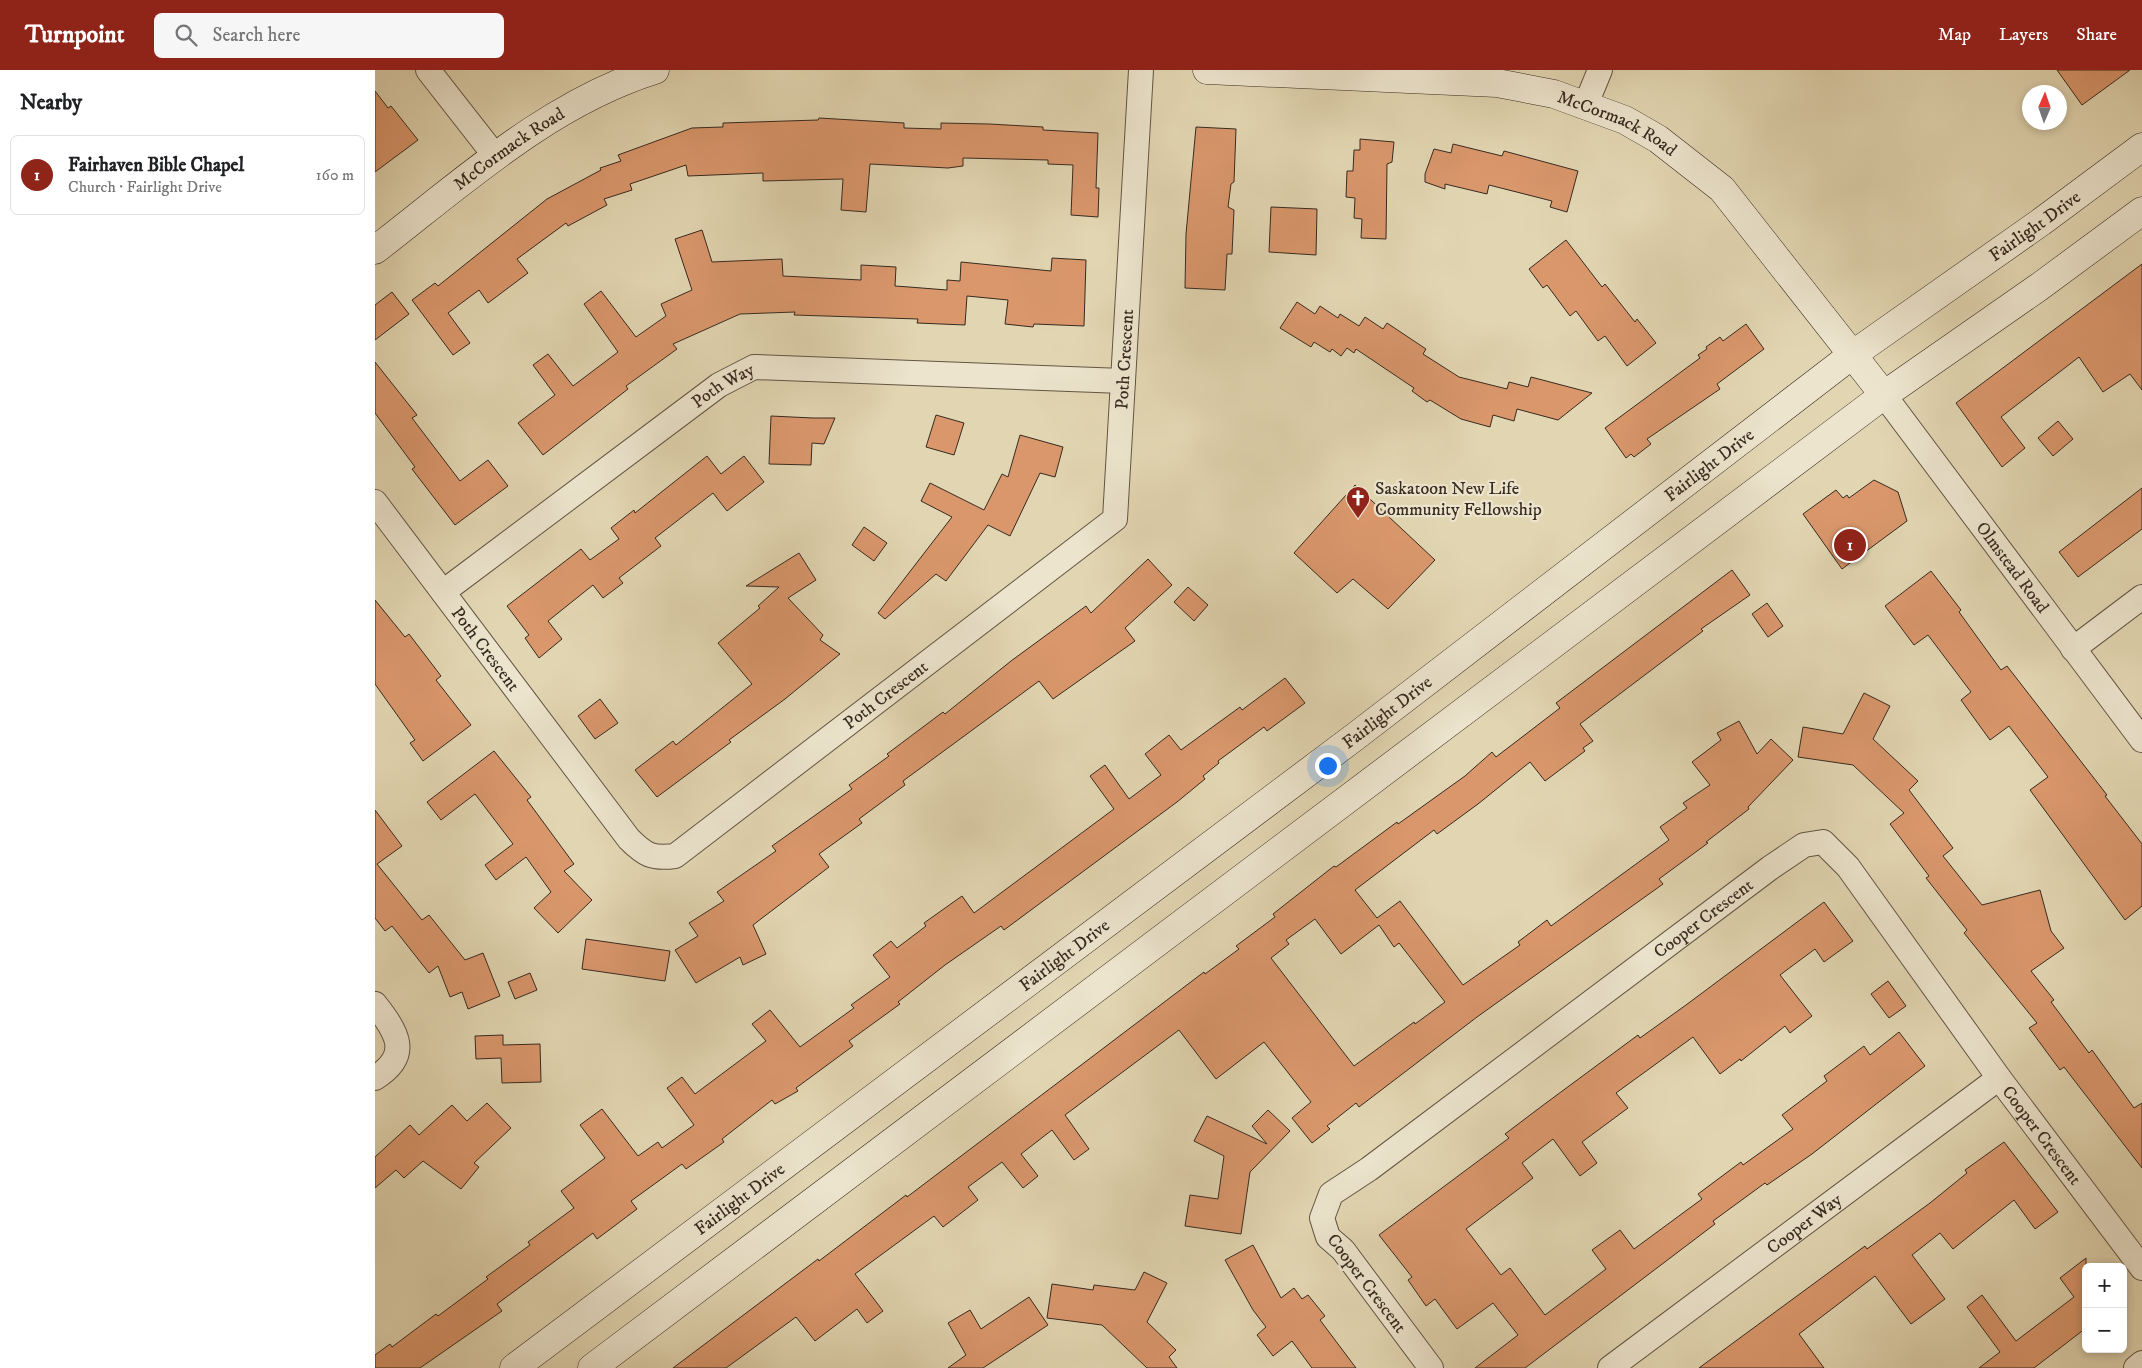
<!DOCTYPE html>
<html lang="en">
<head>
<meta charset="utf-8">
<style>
  :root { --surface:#fff; --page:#f6f6f6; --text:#202124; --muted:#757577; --line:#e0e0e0; --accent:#8f2418 }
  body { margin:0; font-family:"IM FELL DW Pica",serif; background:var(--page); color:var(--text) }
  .controls { position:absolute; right:15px; bottom:15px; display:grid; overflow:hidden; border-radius:8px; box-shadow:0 2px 8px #0003 }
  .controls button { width:45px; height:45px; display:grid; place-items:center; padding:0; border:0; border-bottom:1px solid var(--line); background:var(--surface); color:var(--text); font:25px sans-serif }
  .compass { position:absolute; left:1647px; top:15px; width:45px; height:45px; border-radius:50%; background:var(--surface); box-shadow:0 2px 8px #0003; rotate:2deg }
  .you { position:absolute; left:952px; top:695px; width:18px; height:18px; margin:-12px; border:4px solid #fff; border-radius:50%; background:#1a73e8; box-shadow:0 0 0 8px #1a73e833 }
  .badge { display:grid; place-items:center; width:32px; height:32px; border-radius:50%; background:var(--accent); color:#fff; font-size:16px; font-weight:700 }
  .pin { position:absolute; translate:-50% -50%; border:2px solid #fff; box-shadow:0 1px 5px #0006 }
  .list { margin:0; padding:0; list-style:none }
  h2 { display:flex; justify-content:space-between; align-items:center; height:65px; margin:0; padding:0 20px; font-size:21px }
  h2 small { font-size:16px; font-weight:400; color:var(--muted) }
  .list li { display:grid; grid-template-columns:32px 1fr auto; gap:15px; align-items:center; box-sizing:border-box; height:80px; margin:0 10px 10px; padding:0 10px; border:1px solid var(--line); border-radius:8px }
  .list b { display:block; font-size:19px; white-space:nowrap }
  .list p { margin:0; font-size:16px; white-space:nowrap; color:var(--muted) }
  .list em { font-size:16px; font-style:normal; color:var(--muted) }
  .icon { flex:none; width:28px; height:28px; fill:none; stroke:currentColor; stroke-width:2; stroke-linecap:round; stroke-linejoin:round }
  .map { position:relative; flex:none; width:1767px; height:1298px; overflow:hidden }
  header { display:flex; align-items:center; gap:30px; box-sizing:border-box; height:70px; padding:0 25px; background:var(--accent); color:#fff }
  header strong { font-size:24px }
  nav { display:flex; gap:28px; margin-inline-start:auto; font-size:18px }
  .search { width:350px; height:45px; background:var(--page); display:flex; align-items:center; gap:12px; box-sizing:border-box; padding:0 18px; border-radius:8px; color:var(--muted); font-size:19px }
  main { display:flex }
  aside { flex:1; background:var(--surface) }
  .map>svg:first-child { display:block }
</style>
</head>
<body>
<header>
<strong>Turnpoint</strong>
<div class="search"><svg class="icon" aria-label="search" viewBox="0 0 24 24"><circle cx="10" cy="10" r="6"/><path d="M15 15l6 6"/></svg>Search here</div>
<nav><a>Map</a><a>Layers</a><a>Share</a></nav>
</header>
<main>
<aside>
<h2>Nearby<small></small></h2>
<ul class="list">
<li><span class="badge">1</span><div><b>Fairhaven Bible Chapel</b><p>Church · Fairlight Drive</p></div><em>160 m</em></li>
</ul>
</aside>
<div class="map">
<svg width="1767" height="1298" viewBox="0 0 1767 1298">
  <rect width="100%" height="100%" fill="#e2d6b2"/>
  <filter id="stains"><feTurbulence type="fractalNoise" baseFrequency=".004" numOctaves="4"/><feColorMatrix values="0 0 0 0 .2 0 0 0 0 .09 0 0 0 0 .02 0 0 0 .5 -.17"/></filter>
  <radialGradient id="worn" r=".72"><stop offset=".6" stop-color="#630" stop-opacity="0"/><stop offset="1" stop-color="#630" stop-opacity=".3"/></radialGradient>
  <path fill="#da976c" stroke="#372a20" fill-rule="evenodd" d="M 1682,0 L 1755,0 L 1707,35 Z
    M 0,21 L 13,38 L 16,36 L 43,70 L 0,102 Z
    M 444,48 L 529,53 L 529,58 L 566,59 L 566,53 L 614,54 L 668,57 L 668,60 L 723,63 L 721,118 L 724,118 L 723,147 L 696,145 L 698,95 L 673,94 L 673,90 L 588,88 L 588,96 L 573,98 L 495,94 L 491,142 L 466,140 L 468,109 L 388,111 L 388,103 L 313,106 L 311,95 L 255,114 L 257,120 L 229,129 L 232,135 L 193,156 L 191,153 L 142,189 L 153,203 L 113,233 L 104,220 L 73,243 L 95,273 L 78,285 L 37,230 L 60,213 L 63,216 L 172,129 L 226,100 L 225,98 L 246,91 L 243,85 L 317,58 L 348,57 L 348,53 L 443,50 Z
    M 821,57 L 861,59 L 859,112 L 856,114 L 853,137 L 859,140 L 857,184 L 852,184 L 850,220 L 810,218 L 811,164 Z
    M 985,69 L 1019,72 L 1017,92 L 1012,94 L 1011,169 L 986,168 L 987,149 L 979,148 L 980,128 L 971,127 L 972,101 L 978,101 L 979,80 L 985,80 Z
    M 1078,74 L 1127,86 L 1129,81 L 1203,101 L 1192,142 L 1175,137 L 1177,131 L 1114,115 L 1112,124 L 1070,114 L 1070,119 L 1050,112 L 1050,104 L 1059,79 L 1076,83 Z
    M 896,137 L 942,139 L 941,185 L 894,182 Z
    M 327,160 L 337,192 L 407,189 L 408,206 L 486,210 L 486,195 L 521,197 L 520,216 L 534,217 L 572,220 L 572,210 L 585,211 L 586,192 L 676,201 L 677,188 L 711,190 L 709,256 L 659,254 L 658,257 L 630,254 L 633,230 L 592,226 L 590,255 L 542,253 L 543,249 L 419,245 L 420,242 L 365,244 L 298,274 L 302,279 L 251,316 L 253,319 L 168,385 L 143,353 L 180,325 L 158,295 L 173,284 L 198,316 L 243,282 L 209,234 L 226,221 L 261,267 L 291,246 L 286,234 L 317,220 L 300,169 Z
    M 1191,170 L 1227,217 L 1230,214 L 1260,252 L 1262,249 L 1281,273 L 1252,296 L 1230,266 L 1223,271 L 1201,241 L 1195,246 L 1172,215 L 1168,218 L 1154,199 Z
    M 1767,194 L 1767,320 L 1755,304 L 1728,322 L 1704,287 L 1626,347 L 1650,378 L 1627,397 L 1581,333 Z
    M 17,222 L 34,244 L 0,270 L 0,235 Z
    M 922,232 L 940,244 L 945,236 L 963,248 L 965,244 L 984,256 L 990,247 L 1008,259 L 1012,253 L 1051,279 L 1048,284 L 1084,307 L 1132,319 L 1134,312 L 1153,317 L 1156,307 L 1217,323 L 1183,350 L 1142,339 L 1139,351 L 1118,345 L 1115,357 L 1086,349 L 1055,330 L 1052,332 L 1037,321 L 1039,318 L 981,279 L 979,283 L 972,278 L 966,286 L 957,279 L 955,282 L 939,272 L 936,277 L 905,258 Z
    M 1371,254 L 1389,279 L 1342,314 L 1345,319 L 1272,369 L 1276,374 L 1259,387 L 1256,384 L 1251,388 L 1230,358 L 1325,288 L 1323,285 L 1332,279 L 1331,277 L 1345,267 L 1348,271 Z
    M 0,292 L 42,345 L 37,348 L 85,411 L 113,390 L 133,416 L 80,455 L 37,399 L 40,397 L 0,343 Z
    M 561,345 L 589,353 L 579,385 L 551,377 Z
    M 396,346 L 438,348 L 460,348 L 449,374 L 437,373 L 436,395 L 394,394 Z
    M 1683,351 L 1698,369 L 1678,386 L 1663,368 Z
    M 645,365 L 688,377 L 680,407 L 665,403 L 635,466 L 613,455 L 571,511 L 561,504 L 510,549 L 503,543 L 577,447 L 546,431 L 555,413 L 609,440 L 627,404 L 633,407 Z
    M 332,386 L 346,404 L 369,386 L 389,412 L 352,441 L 338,423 L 280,468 L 286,476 L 244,508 L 248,513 L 228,528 L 218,515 L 173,551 L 187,569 L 164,588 L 150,568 L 154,565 L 132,536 L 206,479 L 215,490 L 244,469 L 236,458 L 259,440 L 260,443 Z
    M 1499,410 L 1523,422 L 1532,451 L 1467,499 L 1428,444 L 1461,420 L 1468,428 L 1472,425 L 1474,428 Z
    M 980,415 L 1060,490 L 1013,539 L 978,509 L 962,523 L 919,483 Z
    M 1767,418 L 1767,459 L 1703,507 L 1684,482 Z
    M 489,457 L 512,473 L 499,491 L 477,475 Z
    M 424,483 L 441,510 L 413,528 L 448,565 L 445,570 L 465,584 L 410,629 L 354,670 L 356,672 L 282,727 L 260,700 L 298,671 L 301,675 L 377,614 L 343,573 L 385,538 L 383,536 L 404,517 L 371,516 Z
    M 773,489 L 797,515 L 750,558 L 760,571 L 678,629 L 664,611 L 528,711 L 530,715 L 484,749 L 487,753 L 444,784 L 454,797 L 378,855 L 391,884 L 368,895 L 365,887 L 321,913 L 300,880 L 323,866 L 314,853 L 349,831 L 342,822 L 401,781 L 397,776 L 477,719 L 474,715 L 514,686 L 512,684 L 568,642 L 570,644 L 636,591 L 711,536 L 716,543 Z
    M 1357,500 L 1375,525 L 1326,559 L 1328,561 L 1205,654 L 1218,671 L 1208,678 L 1210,681 L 1170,711 L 1155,692 L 1103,734 L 1062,764 L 1059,760 L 980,820 L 1002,848 L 1025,831 L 1088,915 L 1145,875 L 1143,872 L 1172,850 L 1176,856 L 1294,770 L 1285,757 L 1312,738 L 1308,733 L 1335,715 L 1317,692 L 1346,670 L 1342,663 L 1364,651 L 1382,684 L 1396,669 L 1418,690 L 1373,737 L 1374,739 L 1331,772 L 1333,773 L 1284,809 L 1288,814 L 1102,947 L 984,1037 L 981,1033 L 952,1056 L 955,1059 L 937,1073 L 917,1048 L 936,1032 L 889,972 L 841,1009 L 804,960 L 690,1045 L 714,1079 L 699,1090 L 677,1060 L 646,1084 L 663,1106 L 648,1118 L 627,1092 L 593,1117 L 603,1130 L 568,1157 L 559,1146 L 480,1204 L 508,1241 L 492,1253 L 482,1239 L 440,1271 L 421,1247 L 351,1298 L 298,1298 L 443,1189 L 444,1191 L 531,1125 L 532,1127 L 829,902 L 830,904 L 864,879 L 861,876 L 900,847 L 898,844 L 959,796 L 961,797 L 1022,752 L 1023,754 L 1090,706 L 1117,682 L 1121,687 L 1185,638 L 1181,633 ZM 940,849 L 966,884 L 1004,855 L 1019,877 L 1024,873 L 1070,932 L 1040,954 L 1039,952 L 979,996 L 896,888 L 914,874 L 911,870 Z
    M 1556,501 L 1586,540 L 1584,542 L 1626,600 L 1632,596 L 1732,725 L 1730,726 L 1767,774 L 1767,836 L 1750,850 L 1655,720 L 1673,707 L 1634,656 L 1615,670 L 1586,630 L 1596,622 L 1553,565 L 1539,575 L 1510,536 Z
    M 813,517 L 833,535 L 819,551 L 799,532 Z
    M 0,530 L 30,567 L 34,564 L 66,606 L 61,610 L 96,655 L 48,691 L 35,673 L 40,670 L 0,614 Z
    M 1392,533 L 1408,556 L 1393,567 L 1377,544 Z
    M 910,608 L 930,633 L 892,661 L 889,657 L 843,691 L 844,693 L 828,706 L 830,709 L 802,732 L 629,860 L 626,856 L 570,895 L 523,932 L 525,934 L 474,971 L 478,976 L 421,1018 L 423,1021 L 400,1034 L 397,1030 L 347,1069 L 349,1072 L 311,1099 L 307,1094 L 256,1131 L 262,1139 L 222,1169 L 218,1163 L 122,1234 L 127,1241 L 45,1298 L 0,1298 L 0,1285 L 15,1274 L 17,1277 L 61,1244 L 63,1246 L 113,1209 L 111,1207 L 155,1175 L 153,1172 L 199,1138 L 186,1121 L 230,1088 L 205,1055 L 227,1039 L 263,1086 L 283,1072 L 287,1078 L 319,1055 L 292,1018 L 307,1007 L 320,1024 L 391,971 L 377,954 L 395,940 L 425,977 L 479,938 L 476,935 L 515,907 L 498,885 L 516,871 L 522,878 L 551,856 L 549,853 L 587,826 L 599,843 L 739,739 L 715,706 L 730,695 L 754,729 L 786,705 L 770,684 L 794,665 L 806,680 L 865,637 L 867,640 Z
    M 1489,623 L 1515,636 L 1498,669 L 1543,711 L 1534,720 L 1578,778 L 1568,786 L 1607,835 L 1665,820 L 1676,861 L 1689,878 L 1656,901 L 1679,930 L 1676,932 L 1714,983 L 1717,980 L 1759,1038 L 1767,1033 L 1767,1098 L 1689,997 L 1685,1000 L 1654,958 L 1662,953 L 1589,863 L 1592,860 L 1551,808 L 1554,806 L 1515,754 L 1529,743 L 1478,695 L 1423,687 L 1428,657 L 1468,664 Z
    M 225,629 L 243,653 L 220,669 L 203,646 Z
    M 119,681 L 156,727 L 152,730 L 199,794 L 189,801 L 217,830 L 183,863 L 159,838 L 176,822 L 151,787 L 121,810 L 110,795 L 138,774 L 100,724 L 66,750 L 52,732 Z
    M 0,740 L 27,776 L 2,794 L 47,850 L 54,845 L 90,890 L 108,883 L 125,926 L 93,939 L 87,922 L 75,927 L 63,896 L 54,903 L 17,856 L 10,861 L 0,848 Z
    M 1449,832 L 1478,871 L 1449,892 L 1440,879 L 1405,905 L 1437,946 L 1415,963 L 1410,956 L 1366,991 L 1365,989 L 1345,1004 L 1318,967 L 1241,1023 L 1253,1038 L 1207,1072 L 1222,1093 L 1205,1106 L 1178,1069 L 1147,1093 L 1158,1108 L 1091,1159 L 1126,1205 L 1135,1198 L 1170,1245 L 1231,1199 L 1217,1180 L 1245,1160 L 1259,1179 L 1327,1129 L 1323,1124 L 1366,1092 L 1368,1095 L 1418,1059 L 1407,1045 L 1452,1011 L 1449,1006 L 1489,976 L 1495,985 L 1524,962 L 1550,996 L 1437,1084 L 1392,1115 L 1390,1113 L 1338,1151 L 1340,1154 L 1150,1298 L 1100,1298 L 1143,1265 L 1118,1233 L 1082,1259 L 1060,1229 L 1051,1236 L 1033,1210 L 1037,1207 L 1004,1165 L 1134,1068 L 1130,1064 L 1167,1036 L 1263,965 L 1265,968 L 1311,935 Z
    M 211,869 L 295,881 L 290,911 L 207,899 Z
    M 155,903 L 162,920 L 140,929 L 133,912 Z
    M 1513,911 L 1531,936 L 1514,948 L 1496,924 Z
    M 128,965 L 128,975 L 165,974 L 166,1012 L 127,1013 L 126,988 L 101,989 L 100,966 Z
    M 112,1033 L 136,1058 L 99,1093 L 104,1097 L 86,1119 L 48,1091 L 29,1108 L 21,1100 L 0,1118 L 0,1087 L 35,1055 L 44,1065 L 77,1035 L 92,1051 Z
    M 893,1040 L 915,1061 L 875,1102 L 866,1164 L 810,1156 L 815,1125 L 843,1129 L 849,1086 L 819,1071 L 832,1046 L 892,1074 L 877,1056 Z
    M 1629,1072 L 1683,1142 L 1660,1159 L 1639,1130 L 1578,1179 L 1565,1163 L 1537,1185 L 1570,1229 L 1536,1254 L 1500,1206 L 1424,1264 L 1449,1298 L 1324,1298 L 1490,1176 L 1492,1179 L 1555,1133 L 1592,1103 L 1590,1100 Z
    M 878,1175 L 906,1228 L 919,1218 L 927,1229 L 933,1225 L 950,1246 L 945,1250 L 981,1298 L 937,1298 L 917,1271 L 898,1286 L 882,1265 L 891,1257 L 878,1240 L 850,1190 Z
    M 1711,1188 L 1711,1258 L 1659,1298 L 1604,1298 L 1625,1282 L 1592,1237 L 1607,1225 L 1641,1271 L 1699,1227 L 1685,1208 Z
    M 769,1202 L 792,1213 L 772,1252 L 801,1280 L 794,1287 L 802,1298 L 772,1298 L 727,1255 L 672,1248 L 677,1214 L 718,1220 L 719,1215 L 760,1220 Z
    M 654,1227 L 673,1255 L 608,1298 L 573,1298 L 591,1285 L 573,1253 L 595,1240 L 606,1259 Z"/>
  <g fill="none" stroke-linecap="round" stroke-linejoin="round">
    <g stroke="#625544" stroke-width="26">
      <g id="street">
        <path d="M 53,0 L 121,87"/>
        <path d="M 1211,34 L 1225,0"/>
        <path id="s1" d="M 1509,325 L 1767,670"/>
        <path id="s2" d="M 0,432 L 254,769 C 270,785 277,789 300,786 L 740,449 L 766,0"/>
        <path id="s3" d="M 68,522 L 344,315 L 379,297 L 748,311"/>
        <path d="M 1698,579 L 1767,527"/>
        <path d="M 0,934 C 22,962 37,985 0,1008"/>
        <path id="s4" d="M 1056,1298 L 968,1180 L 953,1167 L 947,1148 L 956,1124 L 994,1099 L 1395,798 L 1429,775 L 1448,772 L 1473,797 L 1624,1008 L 1767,1198"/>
        <path id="s5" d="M 1235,1298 L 1624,1008"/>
        <path d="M 1761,1298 L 1767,1293"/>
      </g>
    </g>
    <g stroke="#372a20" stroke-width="29">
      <g id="secondary">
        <path id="s6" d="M 832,0 L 1122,13 L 1179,24 L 1250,50 L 1283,69 L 1347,119 L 1509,325"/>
        <path id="s7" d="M 0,180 C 87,113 174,33 280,0"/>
        <path id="s8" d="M 139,1298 L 981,666 L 1477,285 L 1666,152 L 1767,77"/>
        <path d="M 217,1298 L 1509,325 L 1664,217 L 1767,141"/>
      </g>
    </g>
    <use href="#street" stroke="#ece4cd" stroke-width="24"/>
    <use href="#secondary" stroke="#ece4cd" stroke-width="28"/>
  </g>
  <defs>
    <g id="church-pin" transform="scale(1.25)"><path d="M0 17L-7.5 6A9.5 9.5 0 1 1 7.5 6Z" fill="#8f2418" stroke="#ece4cd"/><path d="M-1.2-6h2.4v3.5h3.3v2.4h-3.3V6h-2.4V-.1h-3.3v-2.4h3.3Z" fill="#fff"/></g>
  </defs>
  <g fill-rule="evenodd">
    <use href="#church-pin" x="983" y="428"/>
  </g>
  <g text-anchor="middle" stroke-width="4.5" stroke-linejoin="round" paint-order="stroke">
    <g font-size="18" fill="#372a20" stroke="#ece4cd">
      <text dy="6" stroke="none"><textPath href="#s6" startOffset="418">McCormack Road</textPath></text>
      <text dy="6" stroke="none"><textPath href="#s7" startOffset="168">McCormack Road</textPath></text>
      <text dy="6" stroke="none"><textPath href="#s8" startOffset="1902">Fairlight Drive</textPath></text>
      <text dy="6" stroke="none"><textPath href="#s2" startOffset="1188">Poth Crescent</textPath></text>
      <text dy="6" stroke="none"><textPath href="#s3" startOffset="348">Poth Way</textPath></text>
      <text dy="6" stroke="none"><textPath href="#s8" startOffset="1498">Fairlight Drive</textPath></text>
      <text dy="6" stroke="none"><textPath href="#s1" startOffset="215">Olmstead Road</textPath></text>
      <text dy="6" stroke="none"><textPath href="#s2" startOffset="184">Poth Crescent</textPath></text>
      <text dy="6" stroke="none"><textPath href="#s2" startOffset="739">Poth Crescent</textPath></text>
      <text dy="6" stroke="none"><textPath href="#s8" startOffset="1092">Fairlight Drive</textPath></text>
      <text dy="6" stroke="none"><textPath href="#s4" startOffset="676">Cooper Crescent</textPath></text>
      <text dy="6" stroke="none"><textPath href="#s8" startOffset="688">Fairlight Drive</textPath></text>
      <text dy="6" stroke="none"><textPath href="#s4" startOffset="1186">Cooper Crescent</textPath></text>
      <text dy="6" stroke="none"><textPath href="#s8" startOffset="282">Fairlight Drive</textPath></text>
      <text dy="6" stroke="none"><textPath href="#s5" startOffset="242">Cooper Way</textPath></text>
      <text transform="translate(992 1213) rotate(53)" y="6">Cooper Crescent</text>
    </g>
    <g font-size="18" fill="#372a20" stroke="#ece4cd" text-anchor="start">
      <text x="1000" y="424">Saskatoon New Life<tspan x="1000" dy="21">Community Fellowship</tspan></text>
    </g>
  </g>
  <rect width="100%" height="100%" filter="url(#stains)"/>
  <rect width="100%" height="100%" fill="url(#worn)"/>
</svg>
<div class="controls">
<button>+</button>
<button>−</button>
</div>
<svg class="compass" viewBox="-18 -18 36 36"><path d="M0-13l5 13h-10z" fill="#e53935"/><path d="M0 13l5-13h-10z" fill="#757577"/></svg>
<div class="you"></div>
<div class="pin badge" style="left:1475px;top:475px">1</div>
</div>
</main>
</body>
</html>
